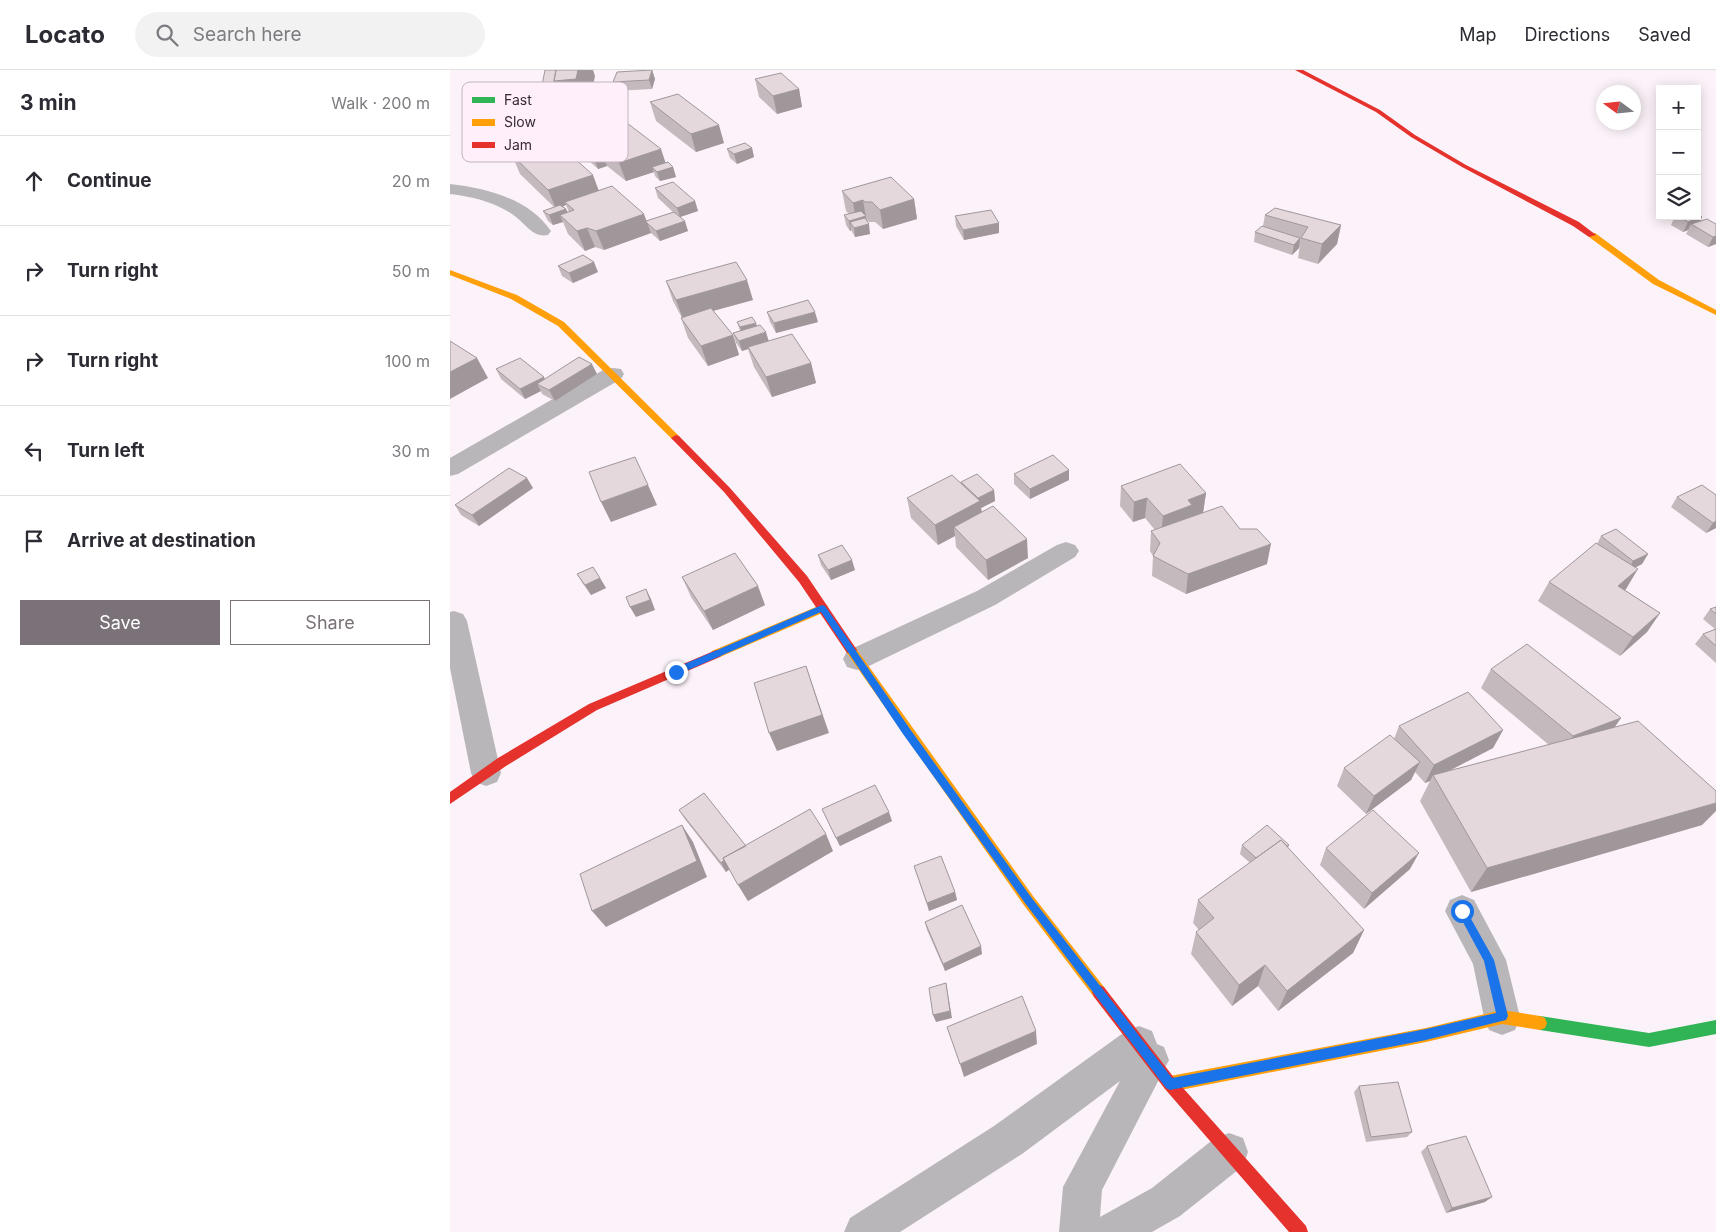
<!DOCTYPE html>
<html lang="en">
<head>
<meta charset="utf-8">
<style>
  :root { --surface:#fff; --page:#f2f2f3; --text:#2b2b33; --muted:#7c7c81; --line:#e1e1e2; --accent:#7b7178 }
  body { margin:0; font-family:Inter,sans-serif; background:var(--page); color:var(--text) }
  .controls { position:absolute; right:15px; top:15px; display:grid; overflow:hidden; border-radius:0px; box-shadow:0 2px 12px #0003 }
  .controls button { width:45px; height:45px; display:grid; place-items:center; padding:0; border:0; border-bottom:1px solid var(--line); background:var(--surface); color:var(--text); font:25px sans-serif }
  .compass { position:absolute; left:1146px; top:15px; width:45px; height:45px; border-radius:50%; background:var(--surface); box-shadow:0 2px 12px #0003; rotate:285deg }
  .stop { position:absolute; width:15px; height:15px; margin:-11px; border:4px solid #1a73e8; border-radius:50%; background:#fff }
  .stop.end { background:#1a73e8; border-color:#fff; box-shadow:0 1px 5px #0008 }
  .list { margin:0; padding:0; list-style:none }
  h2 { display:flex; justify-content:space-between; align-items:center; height:65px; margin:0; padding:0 20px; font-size:21px }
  h2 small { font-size:16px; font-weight:400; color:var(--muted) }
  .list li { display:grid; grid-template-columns:32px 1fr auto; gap:15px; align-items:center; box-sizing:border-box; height:90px; padding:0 20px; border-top:1px solid var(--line) }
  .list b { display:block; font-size:19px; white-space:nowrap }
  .list em { font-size:16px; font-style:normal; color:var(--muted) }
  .actions { display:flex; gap:10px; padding:15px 20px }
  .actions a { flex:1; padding:11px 0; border:1px solid var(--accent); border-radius:0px; text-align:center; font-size:18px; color:var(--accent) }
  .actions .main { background:var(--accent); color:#fff }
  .icon { flex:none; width:28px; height:28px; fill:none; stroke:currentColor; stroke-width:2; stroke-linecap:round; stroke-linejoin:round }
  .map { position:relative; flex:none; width:1266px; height:1162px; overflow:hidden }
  header { display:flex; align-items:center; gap:30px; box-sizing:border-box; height:70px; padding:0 25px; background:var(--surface); border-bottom:1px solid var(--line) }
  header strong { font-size:24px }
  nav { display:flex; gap:28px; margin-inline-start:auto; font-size:18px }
  .search { width:350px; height:45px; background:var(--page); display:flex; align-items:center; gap:12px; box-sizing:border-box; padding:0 18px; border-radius:28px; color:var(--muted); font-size:19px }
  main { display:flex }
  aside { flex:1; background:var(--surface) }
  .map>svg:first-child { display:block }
</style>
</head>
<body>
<header>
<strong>Locato</strong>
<div class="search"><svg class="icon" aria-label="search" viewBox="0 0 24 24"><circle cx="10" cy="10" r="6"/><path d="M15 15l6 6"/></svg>Search here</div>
<nav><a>Map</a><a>Directions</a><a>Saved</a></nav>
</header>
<main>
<aside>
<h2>3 min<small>Walk · 200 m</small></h2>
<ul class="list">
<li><svg class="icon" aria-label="ahead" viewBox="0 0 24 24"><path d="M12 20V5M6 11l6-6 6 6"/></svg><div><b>Continue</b></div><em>20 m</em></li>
<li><svg class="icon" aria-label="right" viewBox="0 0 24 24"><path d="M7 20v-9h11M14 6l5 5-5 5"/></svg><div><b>Turn right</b></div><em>50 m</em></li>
<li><svg class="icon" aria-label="right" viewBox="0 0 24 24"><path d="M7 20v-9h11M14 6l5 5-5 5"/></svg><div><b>Turn right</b></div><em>100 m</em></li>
<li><svg class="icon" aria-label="left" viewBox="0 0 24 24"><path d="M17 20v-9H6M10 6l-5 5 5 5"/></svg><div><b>Turn left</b></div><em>30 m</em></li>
<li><svg class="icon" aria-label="arrive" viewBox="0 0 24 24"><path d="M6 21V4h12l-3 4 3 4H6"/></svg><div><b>Arrive at destination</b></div></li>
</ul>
<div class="actions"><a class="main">Save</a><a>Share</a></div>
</aside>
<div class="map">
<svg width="1266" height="1162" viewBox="0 0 1266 1162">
  <rect width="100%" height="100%" fill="#fcf2f9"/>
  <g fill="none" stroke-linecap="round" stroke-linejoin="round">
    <path fill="#b9b6ba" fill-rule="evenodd" d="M 0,114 C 37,118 79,129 101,161 L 98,165 C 84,168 77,156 66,147 C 46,132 24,127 0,124 Z
      M 163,298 L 171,299 L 174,304 L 171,309 L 8,404 L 0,406 L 0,388 L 155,299 Z
      M 616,472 L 625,475 L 629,481 L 625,487 L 545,535 L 417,597 L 407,600 L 397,597 L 393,589 L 397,581 L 527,521 L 607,475 Z
      M 4,541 L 13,544 L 17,551 L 51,703 L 47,712 L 36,716 L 25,712 L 21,703 L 0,598 L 0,542 Z
      M 1012,825 L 1024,830 L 1056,890 L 1070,947 L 1065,960 L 1052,965 L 1039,960 L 1034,947 L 1023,894 L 995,841 L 1000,830 Z
      M 689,956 L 702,961 L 707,974 L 714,977 L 719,990 L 652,1120 L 650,1147 L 702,1118 L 765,1068 L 779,1063 L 793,1068 L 798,1082 L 793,1096 L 730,1146 L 702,1162 L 609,1162 L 613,1117 L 670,1011 L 572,1084 L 450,1162 L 394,1162 L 400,1148 L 544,1056 L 676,961 Z"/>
    <path fill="#30b455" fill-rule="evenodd" d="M 1090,946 L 1199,963 L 1266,950 L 1266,964 L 1199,977 L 1090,960 L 1085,958 L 1083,953 L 1085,948 Z"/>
    <path fill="#ff9f0a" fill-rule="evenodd" d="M 1139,163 L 1145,163 L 1209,210 L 1266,240 L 1266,245 L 1203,214 L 1139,167 Z
      M 0,200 L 67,225 L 114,252 L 229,366 L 229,370 L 223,370 L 108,256 L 61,229 L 0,205 Z
      M 373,534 L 377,535 L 378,538 L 377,541 L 270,587 L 262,587 L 260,584 L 262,581 Z
      M 401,576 L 405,577 L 583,826 L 654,917 L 656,922 L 654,927 L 649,929 L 644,927 L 573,834 L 397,583 L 395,580 L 397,577 Z
      M 1052,940 L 1090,946 L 1095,948 L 1097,953 L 1095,958 L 1090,960 L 1052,954 L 976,972 L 720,1022 L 715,1019 L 712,1014 L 715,1009 L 720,1006 L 976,958 Z"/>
    <path fill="#e5322d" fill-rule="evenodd" d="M 845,0 L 853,0 L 930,40 L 965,65 L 1016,95 L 1129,152 L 1146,165 L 1139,167 L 1123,156 L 1012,97 L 961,67 L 926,42 Z
      M 226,365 L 229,366 L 280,418 L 357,506 L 405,577 L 407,580 L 405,583 L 397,583 L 349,512 L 274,422 L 223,370 L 221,368 Z
      M 266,580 L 270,581 L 272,584 L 270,587 L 147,640 L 56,696 L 0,734 L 0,722 L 48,688 L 139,634 Z
      M 649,915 L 654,917 L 725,1009 L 856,1156 L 858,1162 L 839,1162 L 715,1019 L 644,927 L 642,922 L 644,917 Z"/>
  </g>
  <path fill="#c4babe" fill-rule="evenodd" d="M 202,0 L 205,9 L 202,19 L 166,21 L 163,12 Z
    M 305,9 L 349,19 L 352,37 L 327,44 L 309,27 Z
    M 200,32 L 274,73 L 246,82 L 206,51 Z
    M 127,54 L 216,93 L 223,97 L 226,107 L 210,111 L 205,106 L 204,102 L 176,111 L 157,96 L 148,99 L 136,88 L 129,70 L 132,68 Z
    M 77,68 L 123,83 L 120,84 L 149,120 L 196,151 L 223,142 L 208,128 L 205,118 L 245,131 L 248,141 L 230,147 L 238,161 L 210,171 L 201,163 L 154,180 L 145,177 L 135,181 L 118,164 L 113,152 L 103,155 L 98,151 L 93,141 L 104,137 L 70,104 L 62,85 L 83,79 ZM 116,135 L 119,142 L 118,142 L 116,139 L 113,136 Z
    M 302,78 L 304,87 L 287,94 L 280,88 L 277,79 Z
    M 392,121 L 464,129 L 467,149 L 433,159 L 425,152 L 419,152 L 416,149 L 420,164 L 405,167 L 401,160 L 400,161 L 396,155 L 394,145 L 399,144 L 396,141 Z
    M 815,145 L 891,155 L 887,174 L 868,194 L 848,188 L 850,175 L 849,178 L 842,185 L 804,172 L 805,162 L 813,156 Z
    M 505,146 L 549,163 L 514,170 L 506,156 Z
    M 1225,146 L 1247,146 L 1252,147 L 1251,151 L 1266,154 L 1266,174 L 1258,177 L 1236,164 L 1238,160 L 1233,162 L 1221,155 Z
    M 108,196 L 148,202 L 123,213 L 112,206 Z
    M 216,211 L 303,230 L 263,241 L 283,265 L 289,285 L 258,296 L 238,268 L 231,248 L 232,248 L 223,231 Z
    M 317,242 L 368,252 L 326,263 L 320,252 Z
    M 287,252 L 307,256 L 318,271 L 361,293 L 366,313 L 322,327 L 304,297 L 298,279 L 292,281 L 286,273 L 283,263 L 290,261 Z
    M 46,299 L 95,309 L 147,304 L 105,331 L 92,324 L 91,321 L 75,329 L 51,309 Z
    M 619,400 L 619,410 L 580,429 L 564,414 L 564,404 Z
    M 511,412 L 544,420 L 545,431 L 531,438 L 532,442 L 578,488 L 538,510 L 506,477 L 505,466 L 488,475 L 461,448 L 457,428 Z
    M 671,416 L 756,423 L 753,443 L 817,494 L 736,524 L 702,506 L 703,486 L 700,481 L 701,461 L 705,460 L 695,448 L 683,452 L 670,436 Z
    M 83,418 L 29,456 L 11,445 L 5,435 Z
    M 1266,425 L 1266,458 L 1256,463 L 1221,437 L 1227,427 Z
    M 1151,466 L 1198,484 L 1192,494 L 1185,497 L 1176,519 L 1175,520 L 1210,543 L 1197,562 L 1170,586 L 1088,531 L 1099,512 L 1147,474 Z
    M 368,485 L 405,500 L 381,510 L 371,495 Z
    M 127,504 L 150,508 L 156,518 L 141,525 L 133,514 Z
    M 232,507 L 315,535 L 263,560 L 241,527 Z
    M 1266,537 L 1266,593 L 1245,574 L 1253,564 L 1265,559 L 1253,549 L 1260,539 Z
    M 1041,599 L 1171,648 L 1164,657 L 1252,755 L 1021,822 L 970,731 L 980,711 L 975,713 L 965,702 L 961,710 L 916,744 L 887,716 L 894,698 L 944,669 L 949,656 L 1053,660 L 1043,678 L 999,701 L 1099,675 L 1031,618 Z
    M 372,739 L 442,751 L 390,776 Z
    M 229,740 L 296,776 L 383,781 L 298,831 L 279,799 L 276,802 L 234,748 Z
    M 792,775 L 839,775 L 838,778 L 914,860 L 903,883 L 828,941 L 808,916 L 782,936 L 741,884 L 746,862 L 749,860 L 743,853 L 748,830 L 800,793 L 790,784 Z
    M 876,778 L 960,799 L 914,839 L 870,795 Z
    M 464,796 L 505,822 L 507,830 L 479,841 Z
    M 475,852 L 532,884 L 495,901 L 477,860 Z
    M 909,1016 L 962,1062 L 957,1067 L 916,1072 L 904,1022 Z
    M 977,1076 L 1035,1132 L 996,1143 L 971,1082 Z"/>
  <path fill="#a0979b" d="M 128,0 L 143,0 L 145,6 L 143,16 L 134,17 L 133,27 L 120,28 L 121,32 L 110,34 L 107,25 L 108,23 L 95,24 L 92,15 L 104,11 Z
    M 202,0 L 205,9 L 202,19 L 199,10 Z
    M 89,14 L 93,23 L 94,30 L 68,34 L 65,25 Z
    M 349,19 L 352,37 L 327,44 L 323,26 Z
    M 269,55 L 274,73 L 246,82 L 241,64 Z
    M 119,74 L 123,83 L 94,92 L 90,82 Z
    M 150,77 L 157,96 L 148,99 L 141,80 Z
    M 302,78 L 304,87 L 287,94 L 284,84 Z
    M 211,79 L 217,97 L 202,97 L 204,102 L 176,111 L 169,93 Z
    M 223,97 L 226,107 L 210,111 L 207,102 Z
    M 143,105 L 150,124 L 115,132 L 116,135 L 106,139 L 98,120 Z
    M 464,129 L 467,149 L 433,159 L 430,140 Z
    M 413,130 L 417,154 L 419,154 L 420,164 L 405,167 L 404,158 L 400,152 L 401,160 L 400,161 L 399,151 L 406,149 L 403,133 Z
    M 245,131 L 248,141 L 230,147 L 227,138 Z
    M 116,139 L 120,149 L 110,145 L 113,152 L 103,155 L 99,145 Z
    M 194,144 L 201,163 L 154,180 L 146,161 Z
    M 1252,147 L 1247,157 L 1241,154 L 1238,160 L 1233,162 L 1238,152 Z
    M 235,151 L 238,161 L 210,171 L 206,161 Z
    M 549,153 L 549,163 L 514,170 L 513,160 Z
    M 891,155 L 887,174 L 868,194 L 872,174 Z
    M 137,158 L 145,177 L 135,181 L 127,161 Z
    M 1266,166 L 1266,174 L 1258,177 L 1263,167 Z
    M 850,168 L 849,178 L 842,185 L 844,175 Z
    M 144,192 L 148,202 L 123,213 L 119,203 Z
    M 297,210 L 303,230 L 233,249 L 226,230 Z
    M 365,242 L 368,252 L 326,263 L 324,253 Z
    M 306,253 L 309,263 L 293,267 L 290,257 Z
    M 316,262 L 319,272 L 292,281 L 289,271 Z
    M 283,265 L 289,285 L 258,296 L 251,276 Z
    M 27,288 L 38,308 L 0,329 L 0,302 Z
    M 361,293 L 366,313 L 322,327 L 316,307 Z
    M 142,294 L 147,304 L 105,331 L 99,320 Z
    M 94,307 L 99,318 L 87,314 L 91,321 L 75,329 L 70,319 Z
    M 619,400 L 619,410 L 580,429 L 580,419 Z
    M 77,408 L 83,418 L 29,456 L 22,445 Z
    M 198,415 L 207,435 L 161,452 L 151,432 Z
    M 544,420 L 545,431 L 531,438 L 533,451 L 504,457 L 505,466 L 488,475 L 485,455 L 527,429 Z
    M 756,423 L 753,443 L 711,466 L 713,446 L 738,430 Z
    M 697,428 L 695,448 L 683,452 L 684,432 Z
    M 1266,451 L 1266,458 L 1256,463 L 1263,453 Z
    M 577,469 L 578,488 L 538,510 L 536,490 Z
    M 821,474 L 817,494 L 736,524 L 738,504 Z
    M 1198,484 L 1192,494 L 1177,502 L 1183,491 Z
    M 402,490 L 405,500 L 381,510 L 378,500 Z
    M 1188,499 L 1176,519 L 1156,536 L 1168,516 Z
    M 150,508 L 156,518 L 141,525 L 135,515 Z
    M 308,516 L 315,535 L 263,560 L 254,541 Z
    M 196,519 L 201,529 L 205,540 L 186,547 L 180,537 Z
    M 1210,543 L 1197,562 L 1170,586 L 1183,567 Z
    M 356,596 L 379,663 L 327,681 L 319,663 Z
    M 1171,648 L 1158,667 L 1110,685 L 1123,666 Z
    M 1053,660 L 1043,678 L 985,708 L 983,705 L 980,711 L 975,713 L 984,695 Z
    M 970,692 L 961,710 L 916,744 L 924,726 Z
    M 1266,733 L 1266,741 L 1252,755 L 1021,822 L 1037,798 Z
    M 439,742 L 442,751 L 390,776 L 386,768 Z
    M 232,755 L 243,772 L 257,807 L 156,857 L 142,841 Z
    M 376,764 L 383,781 L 298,831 L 288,815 Z
    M 296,776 L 300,784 L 276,802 L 271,793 Z
    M 969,783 L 960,799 L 914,839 L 922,823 Z
    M 505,822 L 507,830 L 479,841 L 477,833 Z
    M 914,860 L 903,883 L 828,941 L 837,921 Z
    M 531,876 L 532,884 L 495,901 L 493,894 Z
    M 815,895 L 808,916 L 782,936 L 789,915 Z
    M 496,913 L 502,948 L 486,952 L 483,945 Z
    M 586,961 L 587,974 L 514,1007 L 510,994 Z
    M 1042,1127 L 1035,1132 L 996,1143 L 1002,1138 Z"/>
  <path fill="#e4d8dd" stroke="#a0979b" d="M 95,0 L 106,0 L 104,11 L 105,14 L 92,15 Z
    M 106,0 L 128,0 L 126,9 L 104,11 Z
    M 202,0 L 199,10 L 163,12 L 167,2 Z
    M 331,3 L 349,19 L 323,26 L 305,9 Z
    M 228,24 L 269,55 L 241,64 L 200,32 Z
    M 164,43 L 211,79 L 169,93 L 150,77 L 141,80 L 129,70 L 141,66 L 127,54 Z
    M 106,72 L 143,105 L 98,120 L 62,85 Z
    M 295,73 L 302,78 L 284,84 L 277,79 Z
    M 218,92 L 223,97 L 207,102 L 202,97 Z
    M 441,107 L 464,129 L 430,140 L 422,132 L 415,132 L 413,130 L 403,133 L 392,121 Z
    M 223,112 L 245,131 L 227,138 L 205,118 Z
    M 162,116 L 194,144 L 146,161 L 137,158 L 127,161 L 110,145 L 124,140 L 115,132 Z
    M 110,135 L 116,139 L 99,145 L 93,141 Z
    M 825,138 L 891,155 L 872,174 L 851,168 L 858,157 L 815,145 Z
    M 541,140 L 549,153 L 513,160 L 505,146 Z
    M 411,141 L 416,146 L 399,151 L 394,145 Z
    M 224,142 L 235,151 L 206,161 L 197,153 L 196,151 Z
    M 1247,144 L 1252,147 L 1238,152 L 1228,146 L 1247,146 Z
    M 415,148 L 419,154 L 404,158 L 400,152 Z
    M 1257,149 L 1266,154 L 1266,166 L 1263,167 L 1241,154 Z
    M 812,156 L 850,168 L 844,175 L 805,162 Z
    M 133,185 L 144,192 L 119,203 L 108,196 Z
    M 286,192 L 297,210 L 226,230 L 216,211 Z
    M 358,230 L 365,242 L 324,253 L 317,242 Z
    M 261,238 L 283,265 L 251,276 L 231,248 Z
    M 302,247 L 306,253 L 290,257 L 287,252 Z
    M 310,255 L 316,262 L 289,271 L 283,263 Z
    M 342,264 L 361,293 L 316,307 L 298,277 Z
    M 0,271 L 27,288 L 0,302 Z
    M 129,287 L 142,294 L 99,320 L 87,314 Z
    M 70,288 L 94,307 L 70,319 L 46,299 Z
    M 603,385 L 619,400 L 580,419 L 564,404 Z
    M 185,387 L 198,415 L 151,432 L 139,402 Z
    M 730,394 L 756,423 L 738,430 L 742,435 L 713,446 L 697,428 L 684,432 L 671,416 Z
    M 59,398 L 77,408 L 22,445 L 5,435 Z
    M 527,404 L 544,420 L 528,428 L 511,412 Z
    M 502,405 L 530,431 L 485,455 L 457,428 Z
    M 1252,415 L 1266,425 L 1266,451 L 1263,453 L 1227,427 Z
    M 543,436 L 577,469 L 536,490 L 504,457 Z
    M 772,436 L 790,459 L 807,459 L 821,474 L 738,504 L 703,486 L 710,473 L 701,461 Z
    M 1166,459 L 1198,484 L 1183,491 L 1151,466 Z
    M 1146,473 L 1188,499 L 1168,516 L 1210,543 L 1183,567 L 1099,512 Z
    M 392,475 L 402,490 L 378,500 L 368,485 Z
    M 285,483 L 308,516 L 254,541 L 232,507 Z
    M 143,497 L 150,508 L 135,515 L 127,504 Z
    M 196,519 L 200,530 L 180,537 L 176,527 Z
    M 1266,537 L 1266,544 L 1260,539 Z
    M 1266,559 L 1266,576 L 1253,564 Z
    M 1077,574 L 1171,648 L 1123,666 L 1041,599 Z
    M 356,596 L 372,645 L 319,663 L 304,613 Z
    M 1018,622 L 1053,660 L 984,695 L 949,656 Z
    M 1188,651 L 1266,721 L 1266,733 L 1037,798 L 983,705 Z
    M 940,665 L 970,692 L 924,726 L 894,698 Z
    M 425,715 L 439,742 L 386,768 L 372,739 Z
    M 254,723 L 296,776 L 273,788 L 274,790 L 271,793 L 229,740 Z
    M 360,739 L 376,764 L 288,815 L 273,788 Z
    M 923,740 L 969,783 L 922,823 L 876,778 Z
    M 232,755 L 247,791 L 142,841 L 130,804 Z
    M 817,755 L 839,775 L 837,776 L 831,770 L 806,788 L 792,775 Z
    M 831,770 L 914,860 L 837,921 L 815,895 L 789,915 L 746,862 L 764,848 L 748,830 Z
    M 491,786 L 505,822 L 477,833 L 464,796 Z
    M 512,835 L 531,876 L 493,894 L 475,852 Z
    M 496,913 L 500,941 L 483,945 L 479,918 Z
    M 572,926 L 586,961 L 510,994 L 497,957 Z
    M 948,1012 L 962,1062 L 921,1067 L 909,1016 Z
    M 1016,1066 L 1042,1127 L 1002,1138 L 977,1076 Z"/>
  <path fill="#1a73e8" d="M 372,535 L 375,536 L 460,659 L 581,827 L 722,1008 L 976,959 L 1046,943 L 1034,891 L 1007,841 L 1012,837 L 1015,838 L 1044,890 L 1058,946 L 1056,950 L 976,970 L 720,1020 L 716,1018 L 575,833 L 453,664 L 371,542 L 229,604 L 226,605 L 222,602 L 223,599 Z"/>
  <rect x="12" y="12" width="166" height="80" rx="8" fill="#ffeffb" stroke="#c2b4bf" stroke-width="1"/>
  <rect x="22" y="27" width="23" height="6" fill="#30b455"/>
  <rect x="22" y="49" width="23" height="7" fill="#ff9f0a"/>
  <rect x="22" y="72" width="23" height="6" fill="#e5322d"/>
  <g font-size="14" fill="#352b33">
    <text x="54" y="35">Fast</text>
    <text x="54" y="57">Slow</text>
    <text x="54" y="80">Jam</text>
  </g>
</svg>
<div class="controls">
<button>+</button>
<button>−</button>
<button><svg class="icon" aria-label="layers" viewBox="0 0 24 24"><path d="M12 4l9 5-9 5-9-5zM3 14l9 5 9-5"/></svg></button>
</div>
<svg class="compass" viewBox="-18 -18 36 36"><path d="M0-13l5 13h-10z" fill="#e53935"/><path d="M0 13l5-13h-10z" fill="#7c7c81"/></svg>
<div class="stop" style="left:1012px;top:841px"></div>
<div class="stop end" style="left:226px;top:602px"></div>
</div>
</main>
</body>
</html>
